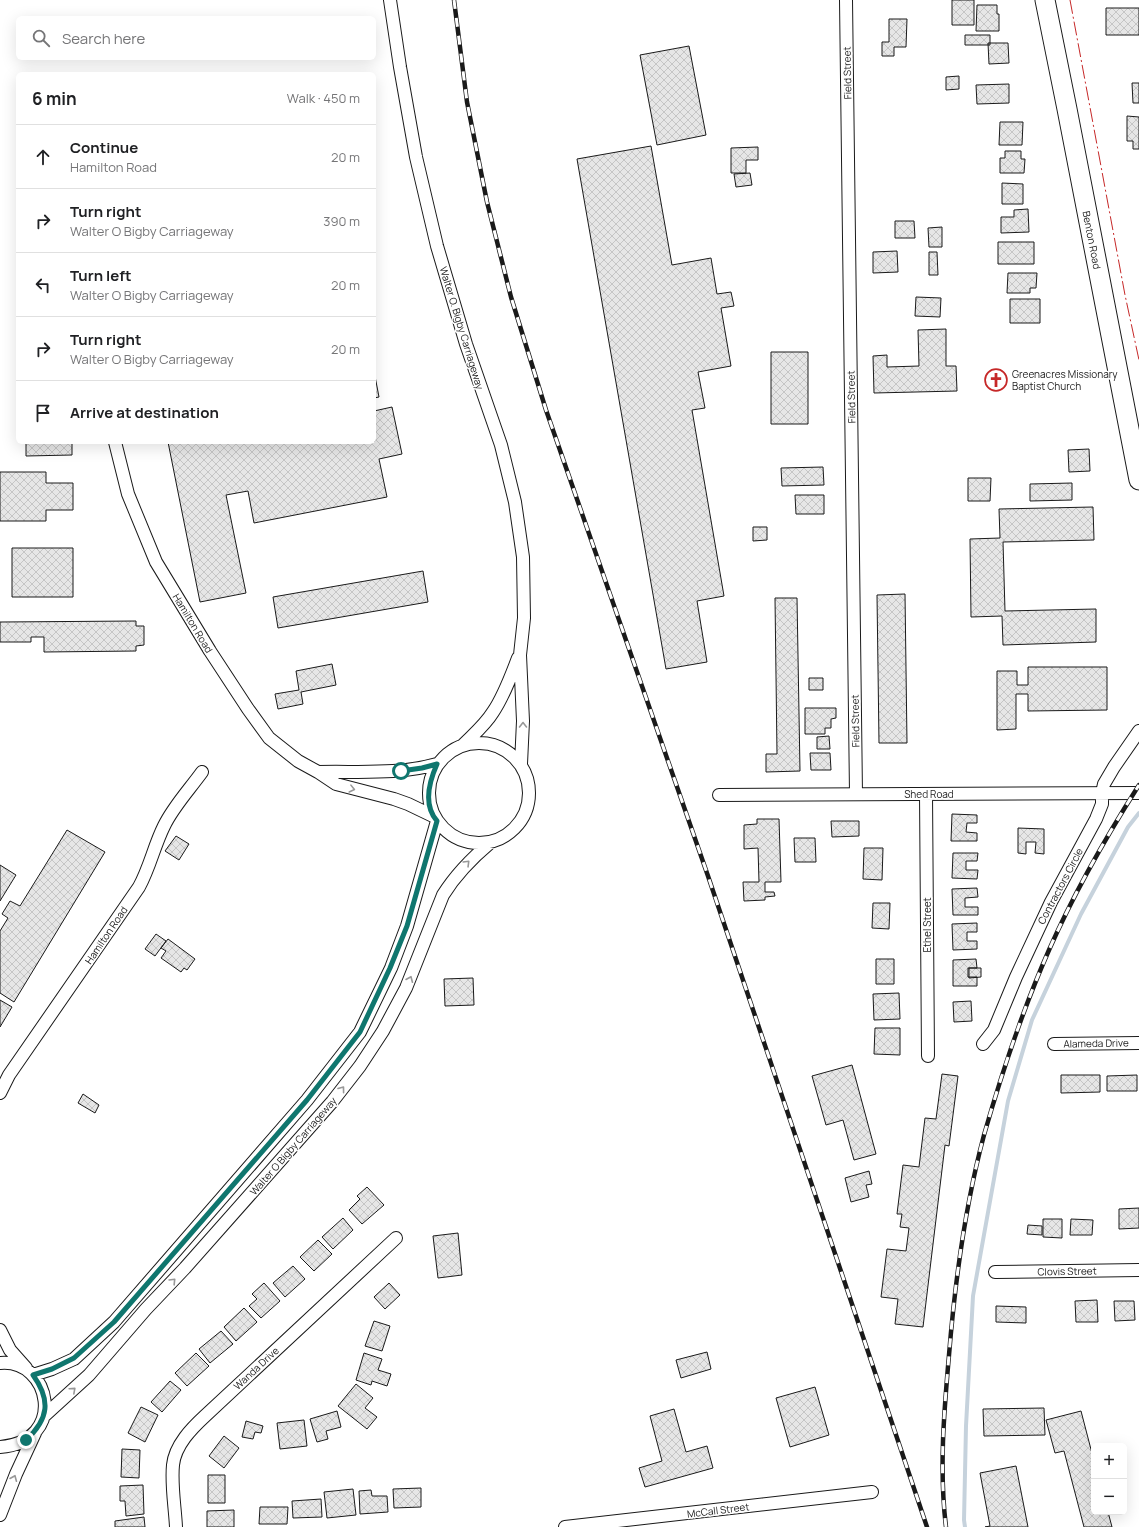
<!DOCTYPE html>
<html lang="en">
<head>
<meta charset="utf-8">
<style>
  :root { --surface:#fff; --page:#f6f6f6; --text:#202124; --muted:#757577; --line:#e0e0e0 }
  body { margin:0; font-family:Manrope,sans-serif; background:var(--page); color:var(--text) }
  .controls { position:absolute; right:12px; bottom:12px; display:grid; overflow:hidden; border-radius:6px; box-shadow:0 4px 16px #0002 }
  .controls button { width:36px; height:36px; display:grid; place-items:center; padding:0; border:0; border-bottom:1px solid var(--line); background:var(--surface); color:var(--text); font:20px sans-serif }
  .stop { position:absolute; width:12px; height:12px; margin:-9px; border:3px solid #0f766e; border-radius:50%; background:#fff }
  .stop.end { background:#0f766e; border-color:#fff; box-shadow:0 1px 4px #0008 }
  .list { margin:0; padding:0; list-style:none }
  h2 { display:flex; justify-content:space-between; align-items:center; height:52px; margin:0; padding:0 16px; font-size:17px }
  h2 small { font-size:13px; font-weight:400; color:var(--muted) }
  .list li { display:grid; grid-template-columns:26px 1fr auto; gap:12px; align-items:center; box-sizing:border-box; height:64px; padding:0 16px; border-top:1px solid var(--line) }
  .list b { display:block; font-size:15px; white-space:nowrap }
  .list p { margin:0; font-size:13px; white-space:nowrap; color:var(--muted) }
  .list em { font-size:13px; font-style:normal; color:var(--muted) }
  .icon { flex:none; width:22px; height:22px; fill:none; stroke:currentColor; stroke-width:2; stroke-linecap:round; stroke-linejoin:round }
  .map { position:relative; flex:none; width:1139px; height:1527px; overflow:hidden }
  .search { position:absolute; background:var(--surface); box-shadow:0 4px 16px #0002; left:16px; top:16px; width:360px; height:44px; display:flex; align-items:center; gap:10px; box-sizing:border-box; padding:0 14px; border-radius:6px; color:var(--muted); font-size:15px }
  .panel { position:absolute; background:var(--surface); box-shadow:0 4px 16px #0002; left:16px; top:72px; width:360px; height:372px; border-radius:6px }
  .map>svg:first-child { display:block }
</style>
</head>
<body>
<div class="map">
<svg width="1139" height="1527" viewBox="0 0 1139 1527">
  <defs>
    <pattern id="building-cross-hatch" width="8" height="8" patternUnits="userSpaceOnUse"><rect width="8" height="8" fill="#e6e6e6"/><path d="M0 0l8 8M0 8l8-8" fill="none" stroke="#c5c5c5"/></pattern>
  </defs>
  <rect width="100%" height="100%" fill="#fff"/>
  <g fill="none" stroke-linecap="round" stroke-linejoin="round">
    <path stroke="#c6d2dc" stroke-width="4" d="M 965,1527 L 964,1520 L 966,1426 L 973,1296 L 1008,1101 L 1032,1020 L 1081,914 L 1128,827 L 1139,813"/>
  </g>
  <path fill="url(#building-cross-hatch)" stroke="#1a1a1a" d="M 952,0 L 974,0 L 974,25 L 952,25 Z
    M 977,5 L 997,5 L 997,14 L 999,14 L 999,31 L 976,31 Z
    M 1106,8 L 1139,8 L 1139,35 L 1106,35 Z
    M 889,19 L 907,19 L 906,47 L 894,47 L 894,56 L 882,56 L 882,42 L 889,42 Z
    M 965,35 L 990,35 L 990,45 L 965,45 Z
    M 988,43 L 1008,43 L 1009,63 L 989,64 Z
    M 689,46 L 706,135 L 657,145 L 640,55 Z
    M 959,76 L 959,89 L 946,90 L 946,77 Z
    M 1132,83 L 1139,83 L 1139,103 L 1133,103 Z
    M 1009,84 L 1009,103 L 977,104 L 976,85 Z
    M 1127,116 L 1139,117 L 1139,149 L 1133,149 L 1133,141 L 1127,141 Z
    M 1000,122 L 1023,122 L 1022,145 L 999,145 Z
    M 651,146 L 672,265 L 711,258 L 717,294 L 731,292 L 734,306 L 721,308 L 731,366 L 698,372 L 705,408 L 692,410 L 724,596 L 697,601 L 707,662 L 666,669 L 577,159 Z
    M 758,147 L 758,160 L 746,160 L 746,173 L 731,173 L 731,148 Z
    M 1005,151 L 1021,151 L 1021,159 L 1025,159 L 1024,173 L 1000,173 L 1000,158 L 1005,158 Z
    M 750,173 L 752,185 L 736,187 L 734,174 Z
    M 1002,183 L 1023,184 L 1023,204 L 1002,204 Z
    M 1028,209 L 1029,232 L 1001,233 L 1001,217 L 1014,217 L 1014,210 Z
    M 895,221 L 914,221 L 915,238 L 895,238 Z
    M 942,227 L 942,247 L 929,247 L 928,228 Z
    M 998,242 L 1034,242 L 1034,264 L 998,264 Z
    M 897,251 L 898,272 L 873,273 L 873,252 Z
    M 929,252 L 937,252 L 938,275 L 929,275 Z
    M 1008,273 L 1037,273 L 1036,288 L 1030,288 L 1030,293 L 1007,293 Z
    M 916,297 L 941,298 L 940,317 L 915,316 Z
    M 1010,299 L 1040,299 L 1040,323 L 1010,323 Z
    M 946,329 L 946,366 L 956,366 L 957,391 L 874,393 L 873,356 L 887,355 L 887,367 L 919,366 L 918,330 Z
    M 771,352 L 808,352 L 808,424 L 771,424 Z
    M 374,371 L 379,397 L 374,398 Z
    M 392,407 L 402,454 L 379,459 L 387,497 L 254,523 L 248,491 L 226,495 L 246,593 L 200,602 L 168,442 L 374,442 L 374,411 Z
    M 26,442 L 72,442 L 72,455 L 26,456 Z
    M 1089,449 L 1090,471 L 1069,472 L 1068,450 Z
    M 823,467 L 824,485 L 782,486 L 781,468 Z
    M 0,472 L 46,472 L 46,483 L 73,483 L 73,510 L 46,510 L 46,521 L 0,521 Z
    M 968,478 L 991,478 L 990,501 L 968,501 Z
    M 1072,483 L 1072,500 L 1030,501 L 1030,484 Z
    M 795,495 L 824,495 L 824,514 L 796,514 Z
    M 1093,507 L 1094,540 L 1003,542 L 1005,611 L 1096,609 L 1096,642 L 1003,645 L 1002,616 L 971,617 L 970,539 L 1000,538 L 999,509 Z
    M 753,527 L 767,527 L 767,540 L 753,541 Z
    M 12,548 L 73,548 L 73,597 L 12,597 Z
    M 423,571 L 428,602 L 278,628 L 273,597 Z
    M 905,594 L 907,743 L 879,743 L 877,595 Z
    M 775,598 L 797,598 L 800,771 L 766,772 L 766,754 L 777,754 Z
    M 136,621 L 136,626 L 144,626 L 144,645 L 136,646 L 136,651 L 44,652 L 44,637 L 31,637 L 31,642 L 0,642 L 0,622 Z
    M 332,664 L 336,685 L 301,692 L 303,704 L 278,709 L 275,694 L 299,690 L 296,671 Z
    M 1028,667 L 1107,667 L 1107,710 L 1028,711 L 1028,694 L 1016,694 L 1016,729 L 997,730 L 997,671 L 1017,671 L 1017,685 L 1028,685 Z
    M 809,678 L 823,678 L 823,690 L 809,690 Z
    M 805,708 L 836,708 L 836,718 L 831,719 L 831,728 L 825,728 L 825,734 L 805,734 Z
    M 829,736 L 830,749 L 817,749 L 817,737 Z
    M 810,753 L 830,753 L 831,770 L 811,770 Z
    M 952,814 L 977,815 L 977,823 L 967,823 L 966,832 L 977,833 L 977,841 L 951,841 Z
    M 757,819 L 779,819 L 781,882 L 765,882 L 765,892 L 774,892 L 775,896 L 765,897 L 765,900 L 744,901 L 743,882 L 759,882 L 758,848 L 744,849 L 744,825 L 757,824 Z
    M 831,821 L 859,821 L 859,836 L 832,837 Z
    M 1018,828 L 1044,829 L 1044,854 L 1035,853 L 1036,842 L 1026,842 L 1026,854 L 1018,853 Z
    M 67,830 L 105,852 L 14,1002 L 0,993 L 0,931 L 8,918 L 2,914 L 10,901 L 20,906 Z
    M 176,836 L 189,844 L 179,860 L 165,851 Z
    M 794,838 L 815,838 L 816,862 L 795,862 Z
    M 864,848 L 883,848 L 882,880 L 863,879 Z
    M 953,853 L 978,853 L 977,861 L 966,861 L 966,870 L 978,870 L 977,879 L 952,878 Z
    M 0,865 L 16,875 L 0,901 Z
    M 977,888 L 978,897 L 965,898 L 965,907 L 978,907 L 978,915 L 953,915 L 952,889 Z
    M 873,903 L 890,903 L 889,929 L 872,928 Z
    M 977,923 L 977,932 L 967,932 L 967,941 L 977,941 L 977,949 L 953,950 L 952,924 Z
    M 156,934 L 166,941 L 155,956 L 145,949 Z
    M 168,939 L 195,959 L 187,970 L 184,968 L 181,972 L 161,958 L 166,951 L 161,948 Z
    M 876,959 L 894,959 L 894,984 L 876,984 Z
    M 976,959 L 977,968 L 968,968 L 968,977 L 977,977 L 977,986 L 953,986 L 953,960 Z
    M 969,968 L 981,968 L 981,977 L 969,978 Z
    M 473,978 L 474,1005 L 445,1006 L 444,979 Z
    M 899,993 L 900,1019 L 874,1020 L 873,994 Z
    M 0,1000 L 12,1007 L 0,1027 Z
    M 971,1001 L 972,1021 L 954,1022 L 953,1002 Z
    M 875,1028 L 900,1028 L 900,1055 L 874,1054 Z
    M 852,1065 L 876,1154 L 854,1160 L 843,1120 L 826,1125 L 812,1076 Z
    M 942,1074 L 958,1076 L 949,1146 L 945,1145 L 923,1327 L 895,1324 L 898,1299 L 881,1297 L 887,1249 L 906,1251 L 909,1228 L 900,1227 L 902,1214 L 897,1214 L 903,1165 L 919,1167 L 925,1118 L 936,1119 Z
    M 1061,1075 L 1100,1075 L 1100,1092 L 1061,1093 Z
    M 1137,1075 L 1137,1091 L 1107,1091 L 1107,1076 Z
    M 83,1094 L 99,1105 L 95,1113 L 78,1103 Z
    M 869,1171 L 872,1184 L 866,1185 L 869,1197 L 851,1202 L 845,1178 Z
    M 367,1187 L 384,1205 L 362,1224 L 349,1210 L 360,1199 L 357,1196 Z
    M 1139,1208 L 1139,1228 L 1119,1229 L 1119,1209 Z
    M 343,1218 L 353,1230 L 333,1249 L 322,1237 Z
    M 1043,1219 L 1062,1219 L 1062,1238 L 1043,1237 Z
    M 1071,1219 L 1093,1220 L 1092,1235 L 1070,1235 Z
    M 1028,1225 L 1042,1226 L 1042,1235 L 1027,1234 Z
    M 458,1233 L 462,1275 L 438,1278 L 433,1236 Z
    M 318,1240 L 332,1254 L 314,1271 L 300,1257 Z
    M 293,1266 L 305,1279 L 285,1297 L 273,1283 Z
    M 264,1283 L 280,1301 L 261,1318 L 249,1306 L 257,1299 L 252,1294 Z
    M 389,1283 L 400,1295 L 385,1309 L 374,1297 Z
    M 1097,1300 L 1098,1322 L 1076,1322 L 1075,1301 Z
    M 1114,1301 L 1134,1301 L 1135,1320 L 1115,1321 Z
    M 996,1306 L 1026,1307 L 1026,1323 L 996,1322 Z
    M 244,1308 L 257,1322 L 236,1341 L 224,1327 Z
    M 374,1321 L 390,1326 L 382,1351 L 365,1346 Z
    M 221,1331 L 233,1344 L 210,1363 L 199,1349 Z
    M 707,1352 L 711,1369 L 681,1378 L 676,1360 Z
    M 196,1353 L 209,1366 L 187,1386 L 175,1373 Z
    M 364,1353 L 382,1359 L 378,1370 L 391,1374 L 387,1386 L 372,1381 L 371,1385 L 356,1380 Z
    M 170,1381 L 181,1390 L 162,1412 L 151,1402 Z
    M 356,1384 L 373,1398 L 365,1408 L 377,1417 L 367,1429 L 338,1406 Z
    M 815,1387 L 829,1435 L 790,1447 L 776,1398 Z
    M 141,1407 L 158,1415 L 145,1442 L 128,1433 Z
    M 1044,1408 L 1045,1435 L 984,1436 L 983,1409 Z
    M 674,1409 L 686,1452 L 707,1446 L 713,1468 L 645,1487 L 639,1468 L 662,1461 L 650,1416 Z
    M 337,1411 L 341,1427 L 326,1431 L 328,1439 L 317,1442 L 310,1419 Z
    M 1081,1411 L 1094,1461 L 1094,1512 L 1108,1512 L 1112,1527 L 1084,1527 L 1064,1451 L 1055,1453 L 1046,1420 Z
    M 304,1420 L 307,1446 L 280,1449 L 277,1423 Z
    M 246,1421 L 263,1426 L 261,1433 L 255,1432 L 253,1439 L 242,1437 Z
    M 224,1436 L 239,1448 L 224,1468 L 209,1456 Z
    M 122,1449 L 140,1450 L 139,1478 L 121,1477 Z
    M 1016,1466 L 1028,1527 L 985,1527 L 990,1526 L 980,1473 Z
    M 208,1475 L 225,1475 L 225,1503 L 208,1503 Z
    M 143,1485 L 144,1514 L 126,1516 L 125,1501 L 120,1501 L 120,1486 Z
    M 421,1488 L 421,1507 L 394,1508 L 393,1489 Z
    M 353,1489 L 356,1515 L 327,1518 L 324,1492 Z
    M 371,1490 L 372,1496 L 387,1496 L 388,1512 L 360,1514 L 359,1491 Z
    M 321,1499 L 322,1517 L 293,1518 L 292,1501 Z
    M 260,1507 L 288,1507 L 287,1524 L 259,1524 Z
    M 234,1510 L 234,1527 L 207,1527 L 207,1511 Z
    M 144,1517 L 145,1527 L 115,1527 L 115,1521 Z"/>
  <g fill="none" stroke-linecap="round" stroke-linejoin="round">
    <g stroke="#1a1a1a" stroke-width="14">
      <path id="street" d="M 390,0 L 400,67 L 416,157 L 437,246 L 466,344 L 501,445 L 515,502 L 523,557 L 524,618 L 520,655 L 523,721 L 521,764
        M 846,0 L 856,794
        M 115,442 L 128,494 L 156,562 L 210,651 L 248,709 L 269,738 L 298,761 L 318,772 L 336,784 L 394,799 L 408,804 L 433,816
        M429 793a50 50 0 1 1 100 0a50 50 0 1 1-100 0Z
        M 463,745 C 474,734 485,725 493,712 C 504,696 511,676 518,658
        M 318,772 C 359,771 398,775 437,764
        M 926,794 L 928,1056
        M 719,795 L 1139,793
        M 983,1044 L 994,1030 L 1016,977 L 1051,902 L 1096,819 L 1102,804 L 1102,793 L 1104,784 L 1114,767 L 1139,731
        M 1054,1044 L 1139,1043
        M 0,1093 L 9,1075 L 139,887 C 150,867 154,846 164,826 C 173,807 189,790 202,772
        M 995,1272 L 1139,1270
        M 0,1330 L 10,1350 L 26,1368
        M 0,1363 C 51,1358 68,1442 0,1447
        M 33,1375 L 52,1369 L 74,1359 L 114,1322 L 307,1100 L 360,1032 L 391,968 L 407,926 L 437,821
        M 44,1416 L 89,1375 L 146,1309 L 185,1268 L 332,1102 L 360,1066 L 383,1031 L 406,988 L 443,895 C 456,874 472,858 491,842
        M 0,1515 L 16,1474 L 35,1433
        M 176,1527 C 175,1507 171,1485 173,1465 C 175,1445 192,1428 205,1416 L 396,1238
        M 565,1527 L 872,1492"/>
    </g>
    <g stroke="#1a1a1a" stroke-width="21">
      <path id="primary" d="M 1045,0 L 1067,109 L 1139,480"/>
    </g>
    <use href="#street" stroke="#fff" stroke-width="12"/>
    <use href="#primary" stroke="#fff" stroke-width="19"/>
    <g stroke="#1a1a1a" stroke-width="4.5">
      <path id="rail" d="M 454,0 L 467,102 L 487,202 L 511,297 L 546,410 L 708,876 L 927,1527
        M 946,1527 C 939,1470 944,1412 949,1355 C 955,1281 965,1206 984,1135 C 1002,1072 1023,1009 1049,950 C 1074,893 1106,837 1139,785"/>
    </g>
    <use href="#rail" stroke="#fff" stroke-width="3" stroke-dasharray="9" stroke-linecap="butt"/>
    <path stroke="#c62828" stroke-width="1" stroke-dasharray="14 3 2 3" stroke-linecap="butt" d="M 1070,0 L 1125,295 L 1139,360"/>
  </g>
  <defs><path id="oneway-chevron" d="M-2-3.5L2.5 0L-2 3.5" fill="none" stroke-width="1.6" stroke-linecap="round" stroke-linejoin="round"/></defs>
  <g stroke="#989898">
    <use href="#oneway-chevron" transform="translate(523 725) rotate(-90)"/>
    <use href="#oneway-chevron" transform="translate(352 789) rotate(14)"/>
    <use href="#oneway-chevron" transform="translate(467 863) rotate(-45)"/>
    <use href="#oneway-chevron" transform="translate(410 979) rotate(-67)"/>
    <use href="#oneway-chevron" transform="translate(342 1089) rotate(-53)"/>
    <use href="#oneway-chevron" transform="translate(173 1281) rotate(-46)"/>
    <use href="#oneway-chevron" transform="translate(73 1390) rotate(-42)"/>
    <use href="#oneway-chevron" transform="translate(14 1478) rotate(-67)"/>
  </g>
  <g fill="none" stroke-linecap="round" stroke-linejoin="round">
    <path stroke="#0f766e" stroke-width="5" d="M 26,1440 C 49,1419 51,1400 33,1375 L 52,1369 L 74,1358 L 114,1322 L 307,1100 L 360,1032 L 390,968 L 407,926 L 437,821 C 423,805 429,782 437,764 L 422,768 L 401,771"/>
  </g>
  <defs>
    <g id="church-ring" transform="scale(1.15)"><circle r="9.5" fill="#fff" stroke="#c62828" stroke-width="1.5"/><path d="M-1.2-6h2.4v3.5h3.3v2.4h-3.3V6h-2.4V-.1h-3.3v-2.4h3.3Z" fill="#c62828"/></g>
  </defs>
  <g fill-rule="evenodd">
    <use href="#church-ring" x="996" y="380"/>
  </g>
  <g text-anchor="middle" stroke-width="3" stroke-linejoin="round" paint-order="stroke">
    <g font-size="10" fill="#1a1a1a" stroke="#fff">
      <text transform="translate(847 73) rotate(-91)" y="4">Field Street</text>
      <text transform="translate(1092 240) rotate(79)" y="4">Benton Road</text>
      <text transform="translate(462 328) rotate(73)" y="4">Walter O. Bigby Carriageway</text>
      <text transform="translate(851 397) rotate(-91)" y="4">Field Street</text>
      <text transform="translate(193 623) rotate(59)" y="4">Hamilton Road</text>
      <text transform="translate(855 721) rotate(-91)" y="4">Field Street</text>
      <text x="929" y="798">Shed Road</text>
      <text transform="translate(1060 886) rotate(-62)" y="4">Contractors Circle</text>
      <text transform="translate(927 925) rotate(-90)" y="4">Ethel Street</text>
      <text transform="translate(106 935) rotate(-56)" y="4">Hamilton Road</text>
      <text transform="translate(1096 1043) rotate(-1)" y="4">Alameda Drive</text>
      <text transform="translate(293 1146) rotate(-49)" y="4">Walter O Bigby Carriageway</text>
      <text transform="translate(1067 1271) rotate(-1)" y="4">Clovis Street</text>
      <text transform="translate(256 1368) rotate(-43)" y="4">Wanda Drive</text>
      <text transform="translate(718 1510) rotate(-7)" y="4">McCall Street</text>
    </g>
    <g font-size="10" fill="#1a1a1a" stroke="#fff" text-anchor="start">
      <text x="1012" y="378">Greenacres Missionary<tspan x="1012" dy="12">Baptist Church</tspan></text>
    </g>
  </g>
</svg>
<div class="controls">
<button>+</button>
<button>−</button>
</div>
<div class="stop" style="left:401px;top:771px"></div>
<div class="stop end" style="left:26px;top:1440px"></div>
<div class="search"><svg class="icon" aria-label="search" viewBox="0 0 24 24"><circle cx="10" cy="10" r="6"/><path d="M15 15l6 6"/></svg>Search here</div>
<section class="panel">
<h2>6 min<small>Walk · 450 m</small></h2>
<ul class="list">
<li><svg class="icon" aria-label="ahead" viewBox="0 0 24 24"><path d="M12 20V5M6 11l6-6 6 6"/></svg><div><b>Continue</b><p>Hamilton Road</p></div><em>20 m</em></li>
<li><svg class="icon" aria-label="right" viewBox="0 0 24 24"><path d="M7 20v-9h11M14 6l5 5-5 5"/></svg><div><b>Turn right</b><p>Walter O Bigby Carriageway</p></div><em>390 m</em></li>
<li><svg class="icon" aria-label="left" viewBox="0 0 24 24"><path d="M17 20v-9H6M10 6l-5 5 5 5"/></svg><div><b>Turn left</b><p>Walter O Bigby Carriageway</p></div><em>20 m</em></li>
<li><svg class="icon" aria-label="right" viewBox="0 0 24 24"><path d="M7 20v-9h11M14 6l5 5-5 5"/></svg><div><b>Turn right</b><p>Walter O Bigby Carriageway</p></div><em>20 m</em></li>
<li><svg class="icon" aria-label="arrive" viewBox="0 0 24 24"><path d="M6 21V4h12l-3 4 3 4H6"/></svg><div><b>Arrive at destination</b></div></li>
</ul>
</section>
</div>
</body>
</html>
